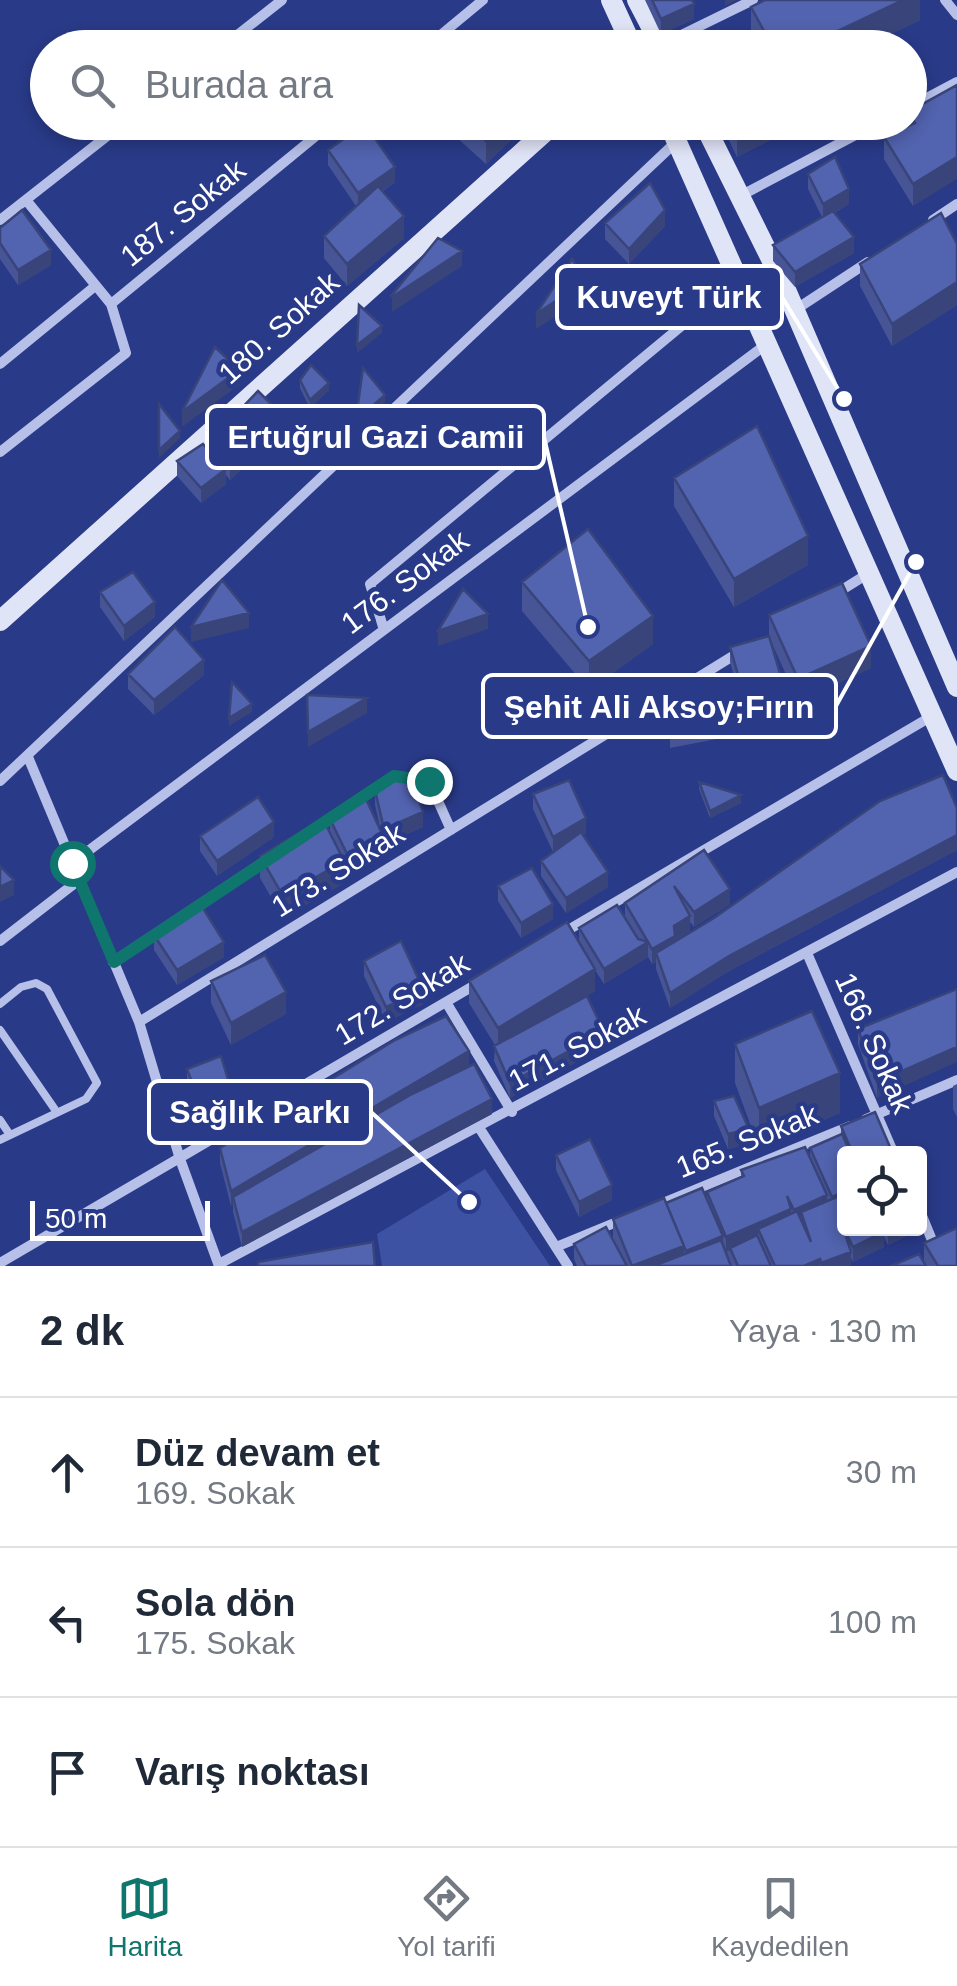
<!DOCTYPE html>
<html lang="tr">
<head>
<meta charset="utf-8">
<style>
  :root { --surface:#fff; --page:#f2f2f3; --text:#1f2937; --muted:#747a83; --line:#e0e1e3; --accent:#0f766e }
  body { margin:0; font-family:Helvetica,sans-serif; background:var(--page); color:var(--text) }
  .controls { position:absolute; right:30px; bottom:30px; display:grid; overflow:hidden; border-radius:10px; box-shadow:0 5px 15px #0003 }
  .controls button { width:90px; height:90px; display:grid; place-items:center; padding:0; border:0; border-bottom:2px solid var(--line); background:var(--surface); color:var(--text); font:50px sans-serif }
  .scale { position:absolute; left:30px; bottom:25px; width:180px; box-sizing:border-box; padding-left:10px; border:5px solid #fff; border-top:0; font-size:28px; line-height:35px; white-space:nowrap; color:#fff; -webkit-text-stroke:8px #293a88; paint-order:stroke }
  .stop { position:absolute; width:30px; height:30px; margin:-22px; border:8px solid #0f766e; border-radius:50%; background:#fff }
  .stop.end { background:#0f766e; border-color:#fff; box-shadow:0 2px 10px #0008 }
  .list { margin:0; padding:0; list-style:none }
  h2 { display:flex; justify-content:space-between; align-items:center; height:130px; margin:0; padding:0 40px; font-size:42px }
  h2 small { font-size:32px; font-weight:400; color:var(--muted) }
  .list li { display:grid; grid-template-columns:65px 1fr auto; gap:30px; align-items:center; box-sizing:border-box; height:150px; padding:0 40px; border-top:2px solid var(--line) }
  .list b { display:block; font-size:38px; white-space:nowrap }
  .list p { margin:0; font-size:32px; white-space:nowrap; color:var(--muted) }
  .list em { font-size:32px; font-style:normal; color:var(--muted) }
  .icon { flex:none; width:55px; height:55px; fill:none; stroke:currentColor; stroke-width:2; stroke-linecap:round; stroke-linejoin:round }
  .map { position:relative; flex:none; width:957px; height:1266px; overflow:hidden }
  .search { position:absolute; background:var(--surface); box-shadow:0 5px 15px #0003; left:30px; right:30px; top:30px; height:110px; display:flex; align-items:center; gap:25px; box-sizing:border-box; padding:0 35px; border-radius:55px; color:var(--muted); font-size:38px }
  .sheet { height:580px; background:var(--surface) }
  nav { display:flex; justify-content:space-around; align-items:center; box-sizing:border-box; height:140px; border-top:2px solid var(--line); background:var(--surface); font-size:28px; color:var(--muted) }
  nav a { display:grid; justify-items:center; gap:5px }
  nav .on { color:var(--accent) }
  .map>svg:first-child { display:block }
</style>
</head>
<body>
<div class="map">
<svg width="957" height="1266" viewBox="0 0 957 1266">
  <rect width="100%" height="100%" fill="#293a88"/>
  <path fill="#3e52a4" d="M 485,1169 L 550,1266 L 382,1266 L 377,1234 Z"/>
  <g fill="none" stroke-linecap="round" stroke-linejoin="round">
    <path stroke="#b6c0e8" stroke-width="8" d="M 0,1004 L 21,987 L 36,983 L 47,989 L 97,1083 L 86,1099 L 0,1140
      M 0,1030 L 56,1111
      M 0,1120 L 10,1135"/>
    <path stroke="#b6c0e8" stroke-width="10" d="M 945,0 L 957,15
      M 661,45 L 753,0
      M 221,48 L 282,0
      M 425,48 L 483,0
      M 910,107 L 957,82
      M 742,195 L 880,122
      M 0,220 L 125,122
      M 933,220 L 957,204
      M 111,304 L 333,122
      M 795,310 L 868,262
      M 0,364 L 94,287
      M 0,452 L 126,353 L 111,304 L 26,200
      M 837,593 L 869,573
      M 384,630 L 370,584 L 737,280
      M 28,757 L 139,1022 L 180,1159 L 219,1266
      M 0,781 L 676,142
      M 315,829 L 394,776 L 429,781 L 451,830
      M 72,863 L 768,343
      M 563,933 L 932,716
      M 0,941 L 79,880
      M 807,953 L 894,1154
      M 113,962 L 271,857
      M 446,1002 L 512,1112
      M 139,1022 L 741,651
      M 866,1119 L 957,1080
      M 480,1129 L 568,1266
      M 653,1207 L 850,1126
      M 920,1211 L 936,1250
      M 556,1247 L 624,1219
      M 0,1263 L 480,982
      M 219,1264 L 957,872"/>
    <path stroke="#e0e4f7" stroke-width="20" d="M 611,0 L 633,48
      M 637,0 L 662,48
      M 668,122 L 957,771
      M 703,122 L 783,283 L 957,687
      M 0,621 L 556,122"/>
  </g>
  <path fill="#475596" d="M 645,0 L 692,0 L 694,19 L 661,34 Z
    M 920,0 L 920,20 L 862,48 L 757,48 L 751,36 L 751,7 Z
    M 957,85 L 913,206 L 884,159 L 884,137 L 908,126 L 910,111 Z
    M 455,122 L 530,122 L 486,164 L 455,136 Z
    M 722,122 L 805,122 L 737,157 L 722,126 Z
    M 827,122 L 867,122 L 835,139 Z
    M 328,150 L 395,182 L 383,191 L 404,238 L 347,286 L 324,258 L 324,236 L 356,206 L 328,165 Z
    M 808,174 L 849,204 L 834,213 L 854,253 L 795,287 L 773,261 L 773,245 L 822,217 L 808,189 Z
    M 605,223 L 665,226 L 629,264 L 605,239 Z
    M 0,228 L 51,265 L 18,285 L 0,259 Z
    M 957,244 L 957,305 L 892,346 L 860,286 L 860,264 Z
    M 300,380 L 329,390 L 310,408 L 300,388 Z
    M 236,414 L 285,433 L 262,452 L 254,450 L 254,458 L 230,480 L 226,475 L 226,484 L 201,503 L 177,476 L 177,461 L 208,449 L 208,437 L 236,424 Z
    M 291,429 L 336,444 L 317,469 L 291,444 Z
    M 674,478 L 808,565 L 734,607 L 674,506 Z
    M 522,582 L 653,644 L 589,690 L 522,611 Z
    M 100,592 L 155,617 L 124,641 L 100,607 Z
    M 769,615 L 871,668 L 798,701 L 769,637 Z
    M 730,647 L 781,692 L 745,714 L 730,662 Z
    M 128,674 L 204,675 L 154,715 L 128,689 Z
    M 732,721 L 732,736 L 670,748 L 670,732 Z
    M 699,782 L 741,803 L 710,818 L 699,789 Z
    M 375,790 L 423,827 L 384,844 L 384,853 L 348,872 L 344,862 L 344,883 L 283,918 L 260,878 L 260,856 L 330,834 L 330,819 L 381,832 L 375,805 Z
    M 533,794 L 586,833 L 583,835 L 608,887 L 566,913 L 541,876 L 541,861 L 553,852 L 533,809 Z
    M 957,808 L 957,850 L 729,971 L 670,1008 L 656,969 L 656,962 L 652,964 L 648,957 L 604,984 L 595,970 L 595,991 L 587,996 L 604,1047 L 510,1098 L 494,1061 L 495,1045 L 469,1003 L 469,981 L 579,941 L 579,928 L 625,918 L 625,903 L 704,850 L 730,904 L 694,927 L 690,922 L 690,931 L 675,940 L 675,942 Z
    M 200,836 L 274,837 L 217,876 L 200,851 Z
    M 498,886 L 553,919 L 521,938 L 498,901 Z
    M 154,935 L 224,957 L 177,985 L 154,950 Z
    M 364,961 L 423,1004 L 386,1022 L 364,976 Z
    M 211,981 L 286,1014 L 231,1045 L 211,1003 Z
    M 957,989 L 877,1098 L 858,1044 L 858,1029 Z
    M 735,1044 L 840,1113 L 759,1148 L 735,1083 Z
    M 469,1066 L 492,1114 L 242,1247 L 233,1212 L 233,1204 L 231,1206 L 220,1163 L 220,1148 Z
    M 187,1069 L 234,1115 L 204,1129 L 187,1084 Z
    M 957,1084 L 957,1117 L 953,1109 L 953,1086 Z
    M 714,1101 L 749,1144 L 728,1149 L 714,1116 Z
    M 841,1126 L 893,1154 L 844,1154 L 844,1228 L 921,1229 L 888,1245 L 884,1237 L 884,1247 L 853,1262 L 851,1258 L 851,1266 L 577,1266 L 574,1259 L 574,1244 L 613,1240 L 613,1219 L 666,1203 L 707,1199 L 707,1192 L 741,1178 L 741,1170 L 810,1156 L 810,1148 L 841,1134 Z
    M 556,1155 L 612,1200 L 579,1217 L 556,1170 Z
    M 924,1243 L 957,1266 L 891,1266 L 924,1264 Z"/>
  <path fill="#39457a" d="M 725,0 L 737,0 L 725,6 Z
    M 903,0 L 920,0 L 920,20 L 862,48 L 802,48 Z
    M 694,4 L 694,19 L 661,34 L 661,19 Z
    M 506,122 L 530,122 L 486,164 L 486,141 Z
    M 761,122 L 805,122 L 737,157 L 737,135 Z
    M 837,122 L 867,122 L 835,139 L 835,124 Z
    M 957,157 L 957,179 L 913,206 L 913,184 Z
    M 395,167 L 395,182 L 358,208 L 358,193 Z
    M 849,189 L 849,204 L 823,219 L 823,204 Z
    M 665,210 L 665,226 L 629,264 L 629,249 Z
    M 404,216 L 404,238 L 347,286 L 347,264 Z
    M 854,237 L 854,253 L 795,287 L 795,272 Z
    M 51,250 L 51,265 L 18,285 L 18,270 Z
    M 462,251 L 462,266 L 392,312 L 392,297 Z
    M 586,281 L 586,297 L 536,329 L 536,314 Z
    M 957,282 L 957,305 L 892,346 L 892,324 Z
    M 382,326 L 382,333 L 357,353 L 357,345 Z
    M 239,370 L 239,385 L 182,427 L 182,412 Z
    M 329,383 L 329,390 L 310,408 L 310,400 Z
    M 385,395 L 385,402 L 363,422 L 363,414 Z
    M 285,418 L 285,433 L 262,452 L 262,437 Z
    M 336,429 L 336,444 L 317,469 L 317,454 Z
    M 180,431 L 180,438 L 159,458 L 159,450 Z
    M 254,443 L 254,458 L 230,480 L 230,465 Z
    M 226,469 L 226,484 L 201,503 L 201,488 Z
    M 808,536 L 808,565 L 734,607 L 734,579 Z
    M 155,602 L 155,617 L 124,641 L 124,626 Z
    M 249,613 L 249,628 L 191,642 L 191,627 Z
    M 488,614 L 488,629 L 438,646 L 438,631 Z
    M 653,616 L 653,644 L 589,690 L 589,661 Z
    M 871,646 L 871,668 L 798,701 L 798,679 Z
    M 204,660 L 204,675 L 154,715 L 154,700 Z
    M 781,677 L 781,692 L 745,714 L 745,699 Z
    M 367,698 L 367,713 L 308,747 L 308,732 Z
    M 252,704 L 252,712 L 229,726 L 229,718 Z
    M 741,795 L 741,803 L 710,818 L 710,811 Z
    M 423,812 L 423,827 L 384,844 L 384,829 Z
    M 586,818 L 586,833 L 553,852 L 553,837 Z
    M 274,822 L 274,837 L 217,876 L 217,861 Z
    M 957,835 L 957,850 L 729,971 L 670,1008 L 670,993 L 729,956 Z
    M 384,838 L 384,853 L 348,872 L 348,856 Z
    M 344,861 L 344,883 L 283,918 L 283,896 Z
    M 608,872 L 608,887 L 566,913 L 566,898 Z
    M 14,880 L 14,895 L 0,902 L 0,887 Z
    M 730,889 L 730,904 L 694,927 L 694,912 Z
    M 553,904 L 553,919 L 521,938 L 521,923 Z
    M 690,916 L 690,931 L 675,940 L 675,951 L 656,953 L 656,962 L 652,964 L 652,949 L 674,926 Z
    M 224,942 L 224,957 L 177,985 L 177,970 Z
    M 648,942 L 648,957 L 604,984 L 604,969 Z
    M 595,969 L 595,991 L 498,1050 L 498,1028 Z
    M 423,989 L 423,1004 L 386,1022 L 386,1007 Z
    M 286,992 L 286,1014 L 231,1045 L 231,1023 Z
    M 604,1032 L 604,1047 L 510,1098 L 510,1083 Z
    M 957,1047 L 957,1062 L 877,1098 L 877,1082 Z
    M 469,1051 L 469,1066 L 233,1197 L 233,1204 L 231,1206 L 231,1191 Z
    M 840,1073 L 840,1113 L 759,1148 L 759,1108 Z
    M 492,1099 L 492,1114 L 242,1247 L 242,1232 Z
    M 234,1100 L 234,1115 L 204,1129 L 204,1114 Z
    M 749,1129 L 749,1144 L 728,1149 L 728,1134 Z
    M 612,1185 L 612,1200 L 579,1217 L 579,1202 Z
    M 827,1195 L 827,1210 L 801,1212 L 801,1222 L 794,1225 L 794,1210 Z
    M 791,1209 L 791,1224 L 758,1229 L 758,1238 L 726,1252 L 726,1237 Z
    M 921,1214 L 921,1229 L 888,1245 L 888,1230 L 920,1228 L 920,1215 Z
    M 884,1232 L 884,1247 L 853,1262 L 853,1247 Z
    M 723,1236 L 723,1251 L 686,1266 L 686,1251 Z
    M 684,1246 L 684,1266 L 634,1266 Z
    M 851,1252 L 851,1266 L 821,1266 L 821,1263 Z
    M 820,1259 L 820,1266 L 804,1266 Z"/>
  <path fill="#5263af" stroke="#39457a" stroke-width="2.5" d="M 652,0 L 692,0 L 694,4 L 661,19 Z
    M 765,0 L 903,0 L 802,48 L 773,48 L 751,7 Z
    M 957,85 L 957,157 L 913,184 L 884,137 L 915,123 L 910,115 L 910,111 Z
    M 465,122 L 506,122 L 486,141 Z
    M 731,122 L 761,122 L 737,135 Z
    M 365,124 L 395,167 L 358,193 L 328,150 Z
    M 835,157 L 849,189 L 823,204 L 808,174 Z
    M 650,183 L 665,210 L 629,249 L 605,223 Z
    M 378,186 L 404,216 L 347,264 L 324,236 Z
    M 22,210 L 51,250 L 18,270 L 0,243 L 0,228 Z
    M 833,211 L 854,237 L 795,272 L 773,245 Z
    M 941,213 L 957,244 L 957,282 L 892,324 L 860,264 Z
    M 438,238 L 462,251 L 392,297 L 391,296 Z
    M 572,259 L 586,281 L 536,314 Z
    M 359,305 L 382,326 L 357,345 Z
    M 215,347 L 239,370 L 182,412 Z
    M 311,365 L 329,383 L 310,400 L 300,380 Z
    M 363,368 L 385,395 L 363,414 L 358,404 Z
    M 258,391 L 285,418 L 262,437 L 255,436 L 236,414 Z
    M 159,404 L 180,431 L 159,450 Z
    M 757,426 L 808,536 L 734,579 L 674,478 Z
    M 203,444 L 226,469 L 201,488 L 177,461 Z
    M 588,529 L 653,616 L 589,661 L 522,582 Z
    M 133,572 L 155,602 L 124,626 L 100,592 Z
    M 222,580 L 249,613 L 191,627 Z
    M 842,583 L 871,646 L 798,679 L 769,615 Z
    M 463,589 L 488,614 L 438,631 Z
    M 175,627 L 204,660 L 154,700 L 128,674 Z
    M 769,636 L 781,677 L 745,699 L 730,647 Z
    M 232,682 L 252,704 L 229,718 Z
    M 307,695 L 367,698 L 308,732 Z
    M 410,773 L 423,812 L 384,829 L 375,790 Z
    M 943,775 L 957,808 L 957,835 L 729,956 L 670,993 L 656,953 L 714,918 L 880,801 Z
    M 569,780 L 586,818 L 553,837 L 533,794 Z
    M 699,782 L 741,795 L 710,811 Z
    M 258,797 L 274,822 L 217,861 L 200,836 Z
    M 366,799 L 384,838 L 348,856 L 330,819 Z
    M 323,819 L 344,861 L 283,896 L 260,856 Z
    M 581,832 L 608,872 L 566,898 L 541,861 Z
    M 704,850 L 730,889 L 694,912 L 674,886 L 690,916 L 674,926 L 675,936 L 652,949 L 648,942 L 604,969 L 579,928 L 617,905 L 638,939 L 648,942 L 625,903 Z
    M 0,866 L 14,880 L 0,887 Z
    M 532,868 L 553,904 L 521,923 L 498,886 Z
    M 201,905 L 224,942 L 177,970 L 154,935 Z
    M 567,922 L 595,969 L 498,1028 L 469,981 Z
    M 401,941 L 423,989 L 386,1007 L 364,961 Z
    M 265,955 L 286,992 L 231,1023 L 211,981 Z
    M 957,989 L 957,1047 L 877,1082 L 858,1029 Z
    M 587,996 L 604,1032 L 510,1083 L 494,1046 Z
    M 812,1011 L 840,1073 L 759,1108 L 735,1044 Z
    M 446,1016 L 469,1051 L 231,1191 L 220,1148 L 395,1040 Z
    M 221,1056 L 234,1100 L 204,1114 L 187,1069 Z
    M 474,1064 L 492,1099 L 242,1232 L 233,1197 L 412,1094 Z
    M 734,1096 L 749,1129 L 728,1134 L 714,1101 Z
    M 875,1112 L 893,1154 L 853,1154 L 841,1126 Z
    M 842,1134 L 851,1154 L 844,1154 L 844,1191 L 832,1197 L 810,1148 Z
    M 590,1139 L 612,1185 L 579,1202 L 556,1155 Z
    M 805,1147 L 827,1195 L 794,1210 L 787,1196 L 791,1209 L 726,1237 L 707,1192 L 744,1176 L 741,1170 Z
    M 702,1188 L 723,1236 L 686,1251 L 666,1203 Z
    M 844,1194 L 844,1228 L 883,1228 L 884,1232 L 853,1247 L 842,1224 L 851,1252 L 821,1263 L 820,1259 L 804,1266 L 775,1266 L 758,1229 L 797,1211 L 811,1242 L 801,1212 Z
    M 664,1198 L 684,1246 L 632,1266 L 613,1219 Z
    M 606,1227 L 627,1266 L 586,1266 L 574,1244 Z
    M 957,1228 L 957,1266 L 938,1266 L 924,1243 Z
    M 757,1235 L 771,1266 L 738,1266 L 730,1248 Z
    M 721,1240 L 731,1266 L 656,1266 L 656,1265 Z
    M 373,1242 L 375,1266 L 258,1266 L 258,1262 Z
    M 919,1254 L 926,1266 L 891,1266 Z"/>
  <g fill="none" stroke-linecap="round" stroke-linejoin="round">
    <path stroke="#0f766e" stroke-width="12" d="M 72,863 L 114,962 L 394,776 L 429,781"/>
  </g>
  <g text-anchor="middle" stroke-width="9" stroke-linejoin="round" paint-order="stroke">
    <g font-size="30" fill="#fff" stroke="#293a88">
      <text transform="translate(183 213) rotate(-39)" y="10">187. Sokak</text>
      <text transform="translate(279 328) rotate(-42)" y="10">180. Sokak</text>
      <text transform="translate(405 582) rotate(-37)" y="10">176. Sokak</text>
      <text transform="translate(338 870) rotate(-32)" y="10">173. Sokak</text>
      <text transform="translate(402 999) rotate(-31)" y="10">172. Sokak</text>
      <text transform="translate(874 1043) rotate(66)" y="10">166. Sokak</text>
      <text transform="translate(577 1048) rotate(-28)" y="10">171. Sokak</text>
      <text transform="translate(747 1141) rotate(-22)" y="10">165. Sokak</text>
    </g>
  </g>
  <path fill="none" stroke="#fff" stroke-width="4" d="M844 399L782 297M588 627L544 437M916 562L836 706M469 1202L371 1112"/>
  <g fill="#fff" stroke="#293a88" stroke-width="4">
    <circle cx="844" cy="399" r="10"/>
    <circle cx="588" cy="627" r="10"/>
    <circle cx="916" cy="562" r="10"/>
    <circle cx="469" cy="1202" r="10"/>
  </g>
  <g fill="#293a88" stroke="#fff" stroke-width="4">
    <rect x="557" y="266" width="225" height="62" rx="10"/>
    <rect x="207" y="406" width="337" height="62" rx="10"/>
    <rect x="483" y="675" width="353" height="62" rx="10"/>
    <rect x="149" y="1081" width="222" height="62" rx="10"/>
  </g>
  <g font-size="32" text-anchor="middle" font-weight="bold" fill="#fff">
    <text x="669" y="308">Kuveyt Türk</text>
    <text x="376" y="448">Ertuğrul Gazi Camii</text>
    <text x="659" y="718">Şehit Ali Aksoy;Fırın</text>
    <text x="260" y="1123">Sağlık Parkı</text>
  </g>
</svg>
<div class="controls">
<button><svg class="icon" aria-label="locate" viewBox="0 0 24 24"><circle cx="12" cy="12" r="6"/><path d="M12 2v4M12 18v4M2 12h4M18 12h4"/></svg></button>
</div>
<div class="scale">50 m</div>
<div class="stop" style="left:72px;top:863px"></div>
<div class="stop end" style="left:429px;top:781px"></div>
<div class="search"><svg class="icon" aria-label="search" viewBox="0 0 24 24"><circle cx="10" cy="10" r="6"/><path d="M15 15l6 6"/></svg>Burada ara</div>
</div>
<section class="sheet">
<h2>2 dk<small>Yaya · 130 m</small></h2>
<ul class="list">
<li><svg class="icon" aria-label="ahead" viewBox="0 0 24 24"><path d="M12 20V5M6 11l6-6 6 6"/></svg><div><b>Düz devam et</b><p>169. Sokak</p></div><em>30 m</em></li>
<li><svg class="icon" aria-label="left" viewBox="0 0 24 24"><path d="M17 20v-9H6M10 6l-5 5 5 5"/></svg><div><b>Sola dön</b><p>175. Sokak</p></div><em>100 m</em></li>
<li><svg class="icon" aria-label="arrive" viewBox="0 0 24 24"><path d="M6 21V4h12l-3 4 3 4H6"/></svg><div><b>Varış noktası</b></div></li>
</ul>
</section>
<nav>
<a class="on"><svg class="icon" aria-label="map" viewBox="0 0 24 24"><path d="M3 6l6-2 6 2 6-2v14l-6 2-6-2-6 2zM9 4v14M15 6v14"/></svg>Harita</a>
<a><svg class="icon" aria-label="directions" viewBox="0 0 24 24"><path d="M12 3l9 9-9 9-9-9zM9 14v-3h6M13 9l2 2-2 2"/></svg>Yol tarifi</a>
<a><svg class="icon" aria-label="saved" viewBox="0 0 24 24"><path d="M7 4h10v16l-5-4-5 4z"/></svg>Kaydedilen</a>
</nav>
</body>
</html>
